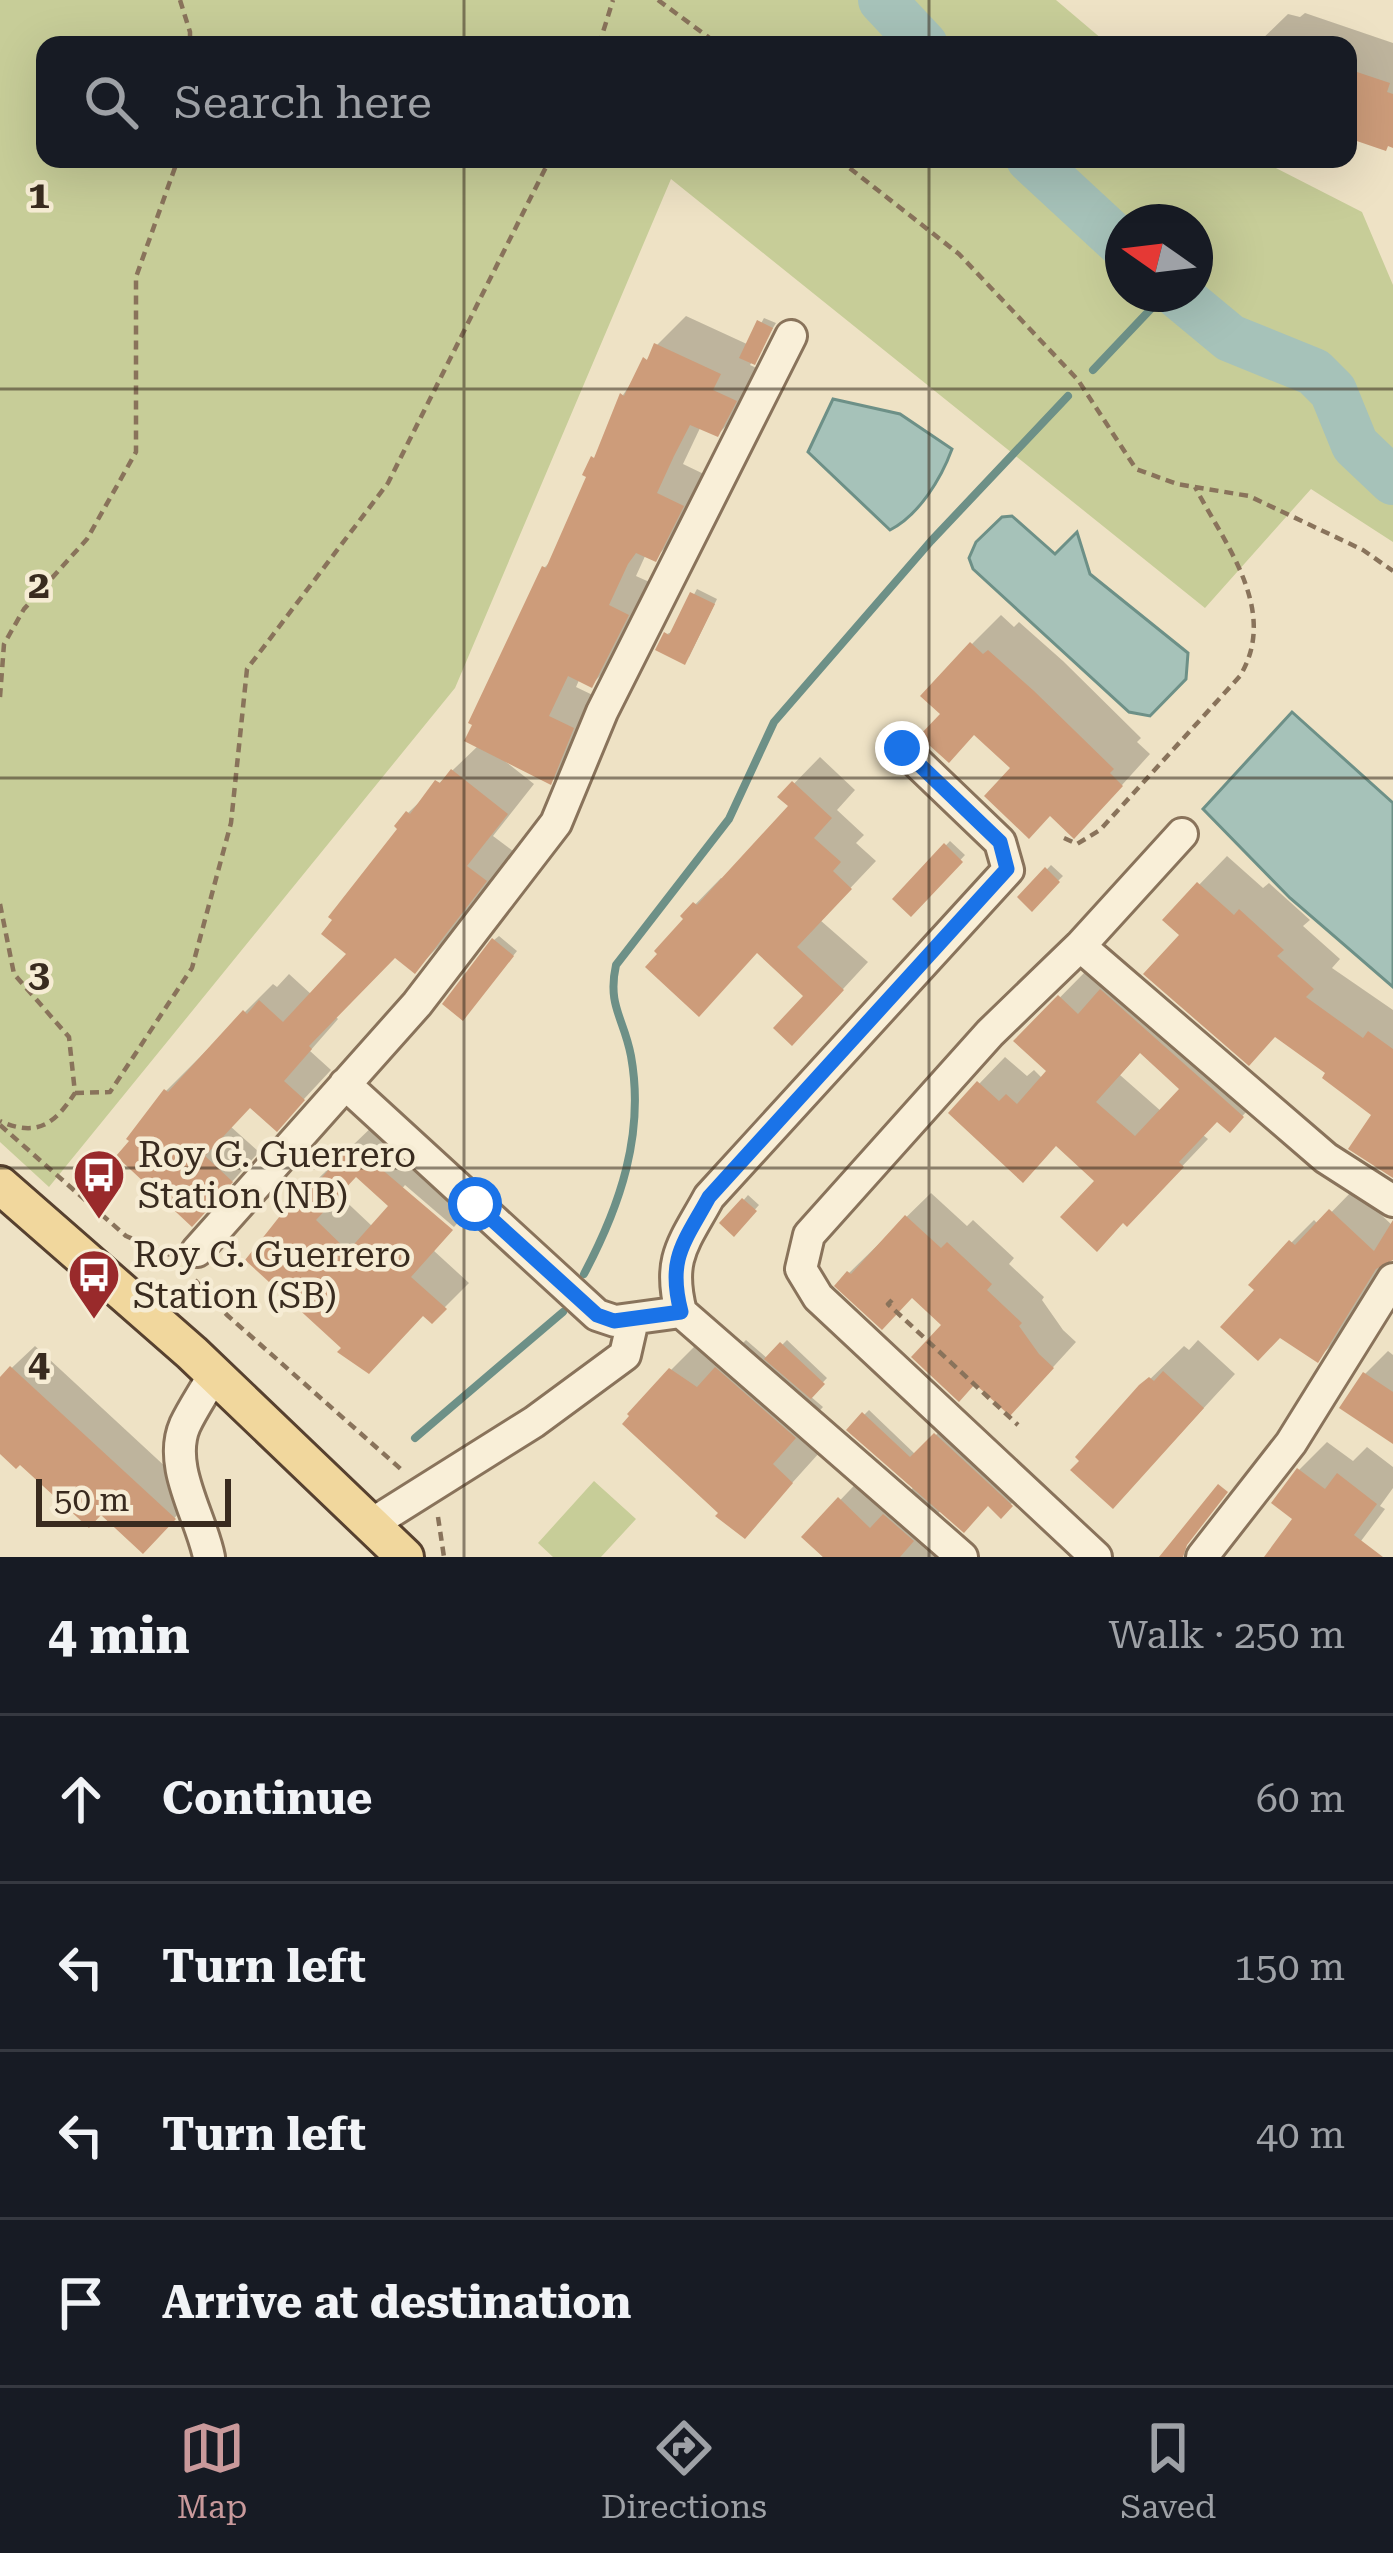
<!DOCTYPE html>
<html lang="en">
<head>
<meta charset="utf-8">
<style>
  :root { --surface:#171b24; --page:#242831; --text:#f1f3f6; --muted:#9ea1a6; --line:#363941; --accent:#c9999b }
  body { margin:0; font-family:"Roboto Serif",serif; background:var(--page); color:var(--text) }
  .compass { position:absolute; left:1105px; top:204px; width:108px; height:108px; border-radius:50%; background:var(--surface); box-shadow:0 12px 48px #0002; rotate:284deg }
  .scale { position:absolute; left:36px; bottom:30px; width:195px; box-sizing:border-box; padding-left:12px; border:6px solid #392b1f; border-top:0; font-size:33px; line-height:42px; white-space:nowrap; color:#392b1f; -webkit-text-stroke:9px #f6ecd4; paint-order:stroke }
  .stop { position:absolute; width:36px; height:36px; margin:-27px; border:9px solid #1a73e8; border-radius:50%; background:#fff }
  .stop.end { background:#1a73e8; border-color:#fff; box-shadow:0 3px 12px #0008 }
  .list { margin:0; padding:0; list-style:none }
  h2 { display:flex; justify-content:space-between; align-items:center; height:156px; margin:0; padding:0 48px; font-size:51px }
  h2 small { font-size:39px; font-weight:400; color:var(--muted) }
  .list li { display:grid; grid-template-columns:78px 1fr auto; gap:36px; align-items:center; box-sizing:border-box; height:168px; padding:0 48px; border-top:3px solid var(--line) }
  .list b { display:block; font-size:45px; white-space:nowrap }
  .list em { font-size:39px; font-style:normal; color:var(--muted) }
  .icon { flex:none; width:66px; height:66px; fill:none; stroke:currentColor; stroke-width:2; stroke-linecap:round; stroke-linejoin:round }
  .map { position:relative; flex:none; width:1393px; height:1557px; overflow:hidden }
  .search { position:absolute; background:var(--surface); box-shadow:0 12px 48px #0002; left:36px; right:36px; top:36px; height:132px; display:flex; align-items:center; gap:30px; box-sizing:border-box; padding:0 42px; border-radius:24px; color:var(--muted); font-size:45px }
  .sheet { height:828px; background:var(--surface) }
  nav { display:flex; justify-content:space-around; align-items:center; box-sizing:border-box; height:168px; border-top:3px solid var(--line); background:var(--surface); font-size:33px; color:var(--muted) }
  nav a { display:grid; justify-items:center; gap:6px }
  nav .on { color:var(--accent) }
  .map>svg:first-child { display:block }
</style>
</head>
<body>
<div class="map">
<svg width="1393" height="1557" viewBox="0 0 1393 1557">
  <rect width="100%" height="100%" fill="#eee2c5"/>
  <path fill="#c7cd98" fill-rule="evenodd" d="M 0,0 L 1056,0 L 1109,45 L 45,45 L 45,159 L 1258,159 L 1362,212 L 1393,285 L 1393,542 L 1311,489 L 1205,608 L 671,179 L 455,688 L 49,1187 L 0,1142 ZM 1195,222 L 1195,294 L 1123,294 L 1123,222 Z
    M 594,1481 L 636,1519 L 601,1557 L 553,1557 L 538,1543 Z"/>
  <path fill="#a6c2b9" stroke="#6d9087" stroke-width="3" d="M 833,399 L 900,414 L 952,449 C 941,479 919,515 890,530 L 808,452 Z
    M 1012,516 L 1055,554 L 1077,532 L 1090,574 L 1188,653 L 1186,679 L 1150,716 L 1129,712 L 973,569 L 969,558 L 976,542 L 1002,517 Z
    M 1292,712 L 1393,803 L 1393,987 L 1290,898 L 1203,809 Z"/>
  <path fill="#0003" fill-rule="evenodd" d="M 1305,13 L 1393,43 L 1393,145 L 1348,130 L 1348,45 L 1256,45 L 1288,14 L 1300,17 Z
    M 686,316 L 749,345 L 764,318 L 776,323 L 750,365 L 763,371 L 747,405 L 718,434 L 701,426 L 683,464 L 710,477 L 684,529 L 655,558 L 646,554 L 636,576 L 656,585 L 621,655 L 592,684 L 580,678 L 576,687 L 601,699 L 579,753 L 550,782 L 501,758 L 534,784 L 493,836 L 513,851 L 443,942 L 415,970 L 395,955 L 335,1016 L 338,1019 L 310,1051 L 331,1070 L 277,1128 L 251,1104 L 230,1126 L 259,1152 L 220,1195 L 166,1091 L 273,984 L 277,987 L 289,974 L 312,995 L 351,953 L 408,813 L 479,745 L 544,568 L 554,558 L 623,395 L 657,345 Z
    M 697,589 L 717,599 L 689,657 L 667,634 L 674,631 Z
    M 1001,615 L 1014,627 L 1019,622 L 1063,661 L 1141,738 L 1137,742 L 1150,754 L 1104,805 L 1014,769 L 976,732 L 944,713 L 972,644 Z
    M 820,757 L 855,790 L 837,810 L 864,835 L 856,843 L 876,861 L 820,920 L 868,962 L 818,1016 L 807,996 L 758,950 L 684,916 L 721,878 L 724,880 L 792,806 L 782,796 Z
    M 950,841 L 965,855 L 911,913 L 896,899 Z
    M 1227,856 L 1263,888 L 1269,883 L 1310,920 L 1303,926 L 1340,959 L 1332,968 L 1393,1010 L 1393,1174 L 1375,1114 L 1166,919 Z
    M 1051,865 L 1063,876 L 1032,907 L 1021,897 Z
    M 499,936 L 517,951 L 467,1013 L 494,940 Z
    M 1128,965 L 1268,1089 L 1230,1129 L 1218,1119 L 1203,1135 L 1208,1139 L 1153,1197 L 1098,1181 L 1057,1143 L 952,1112 L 1005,1057 L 1027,1076 L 1034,1070 L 1043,1079 L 1050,1071 L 1017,1041 L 1086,971 L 1105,989 ZM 1142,1050 L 1184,1088 L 1162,1112 L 1120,1075 Z
    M 378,1121 L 475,1203 L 454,1227 L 405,1185 L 401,1190 L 433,1250 L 469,1283 L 432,1320 L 424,1313 L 345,1348 L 297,1199 ZM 357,1174 L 392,1206 L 373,1227 L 338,1194 Z
    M 1354,1189 L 1393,1226 L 1393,1257 L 1387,1260 L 1340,1337 L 1317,1359 L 1258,1290 L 1292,1242 L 1314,1220 L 1319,1225 Z
    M 931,1193 L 967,1226 L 973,1220 L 1014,1258 L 1009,1264 L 1044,1297 L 1042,1300 L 1063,1330 L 1076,1342 L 1034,1388 L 945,1325 L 913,1295 L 882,1326 L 849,1273 Z
    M 748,1195 L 759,1205 L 734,1233 L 724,1223 Z
    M 701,1340 L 727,1359 L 746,1340 L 768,1359 L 787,1340 L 827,1378 L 810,1396 L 823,1407 L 800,1432 L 820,1452 L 745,1535 L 671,1370 Z
    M 1198,1340 L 1235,1374 L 1145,1472 L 1142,1387 L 1184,1346 L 1189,1350 Z
    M 35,1346 L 196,1495 L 165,1528 L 101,1511 L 0,1452 L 0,1379 Z
    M 1388,1351 L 1393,1355 L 1393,1440 L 1365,1374 Z
    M 869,1410 L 916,1455 L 941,1430 L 1015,1500 L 1001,1514 L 988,1502 L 942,1509 L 917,1537 L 939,1557 L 823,1557 L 805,1537 L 869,1470 L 900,1500 L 915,1486 L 850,1429 Z
    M 1327,1442 L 1353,1461 L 1367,1447 L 1393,1467 L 1393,1488 L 1380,1506 L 1385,1509 L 1349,1557 L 1297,1519 L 1299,1470 Z"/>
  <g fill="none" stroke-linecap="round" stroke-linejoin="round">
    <path stroke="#6d9087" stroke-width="8" d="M 1093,370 L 1165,294
      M 584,1274 C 620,1206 645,1134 631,1056 C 624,1018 607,1006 616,965 L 729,819 L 774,722 L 931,541 L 1068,396
      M 415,1438 L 563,1312"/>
    <path stroke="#a6c2b9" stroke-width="48" d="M 882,0 L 924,45
      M 1030,159 L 1123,245
      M 1177,294 L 1230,338 L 1314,372 L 1333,391 L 1355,445 L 1393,481"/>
  </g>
  <path fill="#cd9c7a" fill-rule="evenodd" d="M 1348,69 L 1390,83 L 1387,92 L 1393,94 L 1393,148 L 1388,146 L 1386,151 L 1348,138 Z
    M 757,320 L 773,328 L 755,365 L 739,358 Z
    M 654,343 L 721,374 L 713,390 L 737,401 L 718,437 L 690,425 L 674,456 L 657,493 L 684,506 L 656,562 L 636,553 L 628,564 L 609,605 L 629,615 L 592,688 L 568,676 L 549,716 L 574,728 L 551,785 L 464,741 L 472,725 L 468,723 L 542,566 L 546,568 L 586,477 L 582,475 L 591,456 L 594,458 L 620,393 L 624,396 L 643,357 L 647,360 Z
    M 690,592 L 715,604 L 685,665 L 655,650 L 664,632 L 669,635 Z
    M 970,642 L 983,654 L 988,650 L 1034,691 L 1114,769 L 1110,773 L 1123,786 L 1074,839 L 1050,816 L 1029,839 L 984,796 L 1010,768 L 974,735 L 949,763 L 919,736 L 940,714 L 920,696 Z
    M 451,769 L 508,814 L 467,866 L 487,881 L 415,974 L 395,958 L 309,1046 L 312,1049 L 284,1081 L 305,1100 L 277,1132 L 250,1108 L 205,1156 L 233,1182 L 192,1227 L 116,1156 L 129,1141 L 126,1139 L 164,1089 L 168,1092 L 243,1010 L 247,1014 L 259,1000 L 283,1022 L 346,954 L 321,934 L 332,920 L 328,917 L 397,829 L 394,826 L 406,811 L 410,814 L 435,780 L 440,783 Z
    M 792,781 L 832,818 L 814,838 L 841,862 L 833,871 L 852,889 L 797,947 L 844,990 L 792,1046 L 773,1028 L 803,996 L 757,953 L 699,1017 L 645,967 L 657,954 L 654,951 L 683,919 L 680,916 L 693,902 L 697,905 L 788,806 L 777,797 Z
    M 944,843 L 963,862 L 911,917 L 892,899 Z
    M 1045,867 L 1060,882 L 1032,912 L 1017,897 Z
    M 1197,882 L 1234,915 L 1239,909 L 1284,950 L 1277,956 L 1314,989 L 1306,997 L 1363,1038 L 1368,1031 L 1393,1049 L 1393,1178 L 1348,1149 L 1371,1115 L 1322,1078 L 1325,1073 L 1275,1037 L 1249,1066 L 1143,974 L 1179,935 L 1162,920 Z
    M 492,938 L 514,956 L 463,1021 L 442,1004 Z
    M 1100,989 L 1244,1117 L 1230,1133 L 1217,1122 L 1179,1162 L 1184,1167 L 1127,1227 L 1123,1223 L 1097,1252 L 1060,1217 L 1094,1181 L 1056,1146 L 1023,1183 L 948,1113 L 977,1081 L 999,1101 L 1006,1094 L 1017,1104 L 1046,1071 L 1013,1041 L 1058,995 L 1078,1014 ZM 1140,1053 L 1179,1089 L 1135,1136 L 1096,1102 Z
    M 352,1144 L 453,1230 L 411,1277 L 447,1309 L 432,1324 L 423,1316 L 369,1374 L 337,1352 L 341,1348 L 245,1260 L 295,1197 L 310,1182 L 314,1186 ZM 356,1177 L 388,1206 L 348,1251 L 316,1220 Z
    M 742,1198 L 757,1211 L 734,1237 L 719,1223 Z
    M 1329,1209 L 1374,1251 L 1393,1220 L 1393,1260 L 1376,1269 L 1318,1363 L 1280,1338 L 1258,1361 L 1220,1327 L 1254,1290 L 1248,1285 L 1289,1240 L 1295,1245 Z
    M 905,1215 L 941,1248 L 947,1242 L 992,1284 L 987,1290 L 1022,1323 L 1019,1326 L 1039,1354 L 1054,1368 L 1010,1416 L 975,1384 L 959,1402 L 911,1357 L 941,1325 L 912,1298 L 882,1330 L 834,1286 L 847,1271 L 851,1274 Z
    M 780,1342 L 825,1384 L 811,1399 L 764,1359 Z
    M 10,1366 L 176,1519 L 143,1554 L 101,1515 L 89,1528 L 20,1465 L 16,1469 L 0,1454 L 0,1377 Z
    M 715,1367 L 796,1438 L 773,1464 L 793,1483 L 745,1539 L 715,1516 L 718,1513 L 622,1424 L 629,1416 L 627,1414 L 669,1368 L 697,1387 Z
    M 1163,1371 L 1204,1408 L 1113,1509 L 1070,1470 L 1079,1461 L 1075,1457 L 1139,1385 L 1149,1377 L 1154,1381 Z
    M 1363,1372 L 1393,1392 L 1393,1444 L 1339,1408 Z
    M 862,1412 L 910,1457 L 934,1433 L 1013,1506 L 1001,1519 L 988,1506 L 964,1533 L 846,1430 Z
    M 1297,1468 L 1325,1489 L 1337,1473 L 1377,1504 L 1354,1535 L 1383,1557 L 1264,1557 L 1292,1519 L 1271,1503 Z
    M 1218,1484 L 1228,1492 L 1187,1545 L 1183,1557 L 1159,1557 Z
    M 838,1497 L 870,1528 L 883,1514 L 914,1541 L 900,1557 L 823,1557 L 801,1537 Z"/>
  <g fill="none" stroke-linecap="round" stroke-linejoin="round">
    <g stroke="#89735b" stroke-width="36">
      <path id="minor" d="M 902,748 L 1000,842 L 1008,870 L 709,1197 C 684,1243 667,1258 681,1312 L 962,1557
        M 1080,946 L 1326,1158 L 1393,1201
        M 345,1084 L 597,1315 L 615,1321 L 681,1312
        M 197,1251 L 417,1004 L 556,823 L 602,712 L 791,336
        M 370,1525 L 534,1422 L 625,1355 L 633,1320
        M 209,1557 C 201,1516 167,1466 185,1425 C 193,1408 205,1391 214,1374
        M 1096,1557 L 818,1297 L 801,1269 L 809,1235 L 990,1033 L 1080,946 L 1182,834
        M 1202,1557 L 1291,1443 L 1393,1279"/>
    </g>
    <g stroke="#57412f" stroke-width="42">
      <path id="major" d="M 0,1185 L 192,1353 L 405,1557"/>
    </g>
    <path stroke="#89735b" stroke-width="4.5" stroke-dasharray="9 6" stroke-linecap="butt" d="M 180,0 L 190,32 L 190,45
      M 658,0 L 719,45
      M 599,45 L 613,0
      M 838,159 L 959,254 L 1078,380 L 1136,469 L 1177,484 L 1249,496 L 1363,550 L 1393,571
      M 0,697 L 4,644 L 24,609 L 87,539 L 136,452 L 136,277 L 178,159
      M 1064,838 L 1077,844 L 1100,830 L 1240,676 C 1279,611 1226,546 1195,487
      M 0,904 L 14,974 L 69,1037 L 75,1093 C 55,1123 38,1138 0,1121
      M 75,1093 L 110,1092 L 192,968 L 231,823 L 247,669 L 388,483 L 550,159
      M 0,1125 L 126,1236 L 170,1255
      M 195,1280 L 227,1315 L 403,1471
      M 892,1300 L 888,1304 L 1018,1425
      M 438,1517 L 444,1557"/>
    <use href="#minor" stroke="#f9efd8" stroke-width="30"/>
    <use href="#major" stroke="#f1d79d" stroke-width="36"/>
  </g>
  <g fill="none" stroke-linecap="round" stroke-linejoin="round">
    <path stroke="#1a73e8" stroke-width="15" d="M 475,1204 L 597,1315 L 614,1321 L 681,1312 C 667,1258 684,1243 709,1197 L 1007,869 L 1000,842 L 902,748"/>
  </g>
  <path fill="none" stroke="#392b1f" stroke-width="3" stroke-opacity="0.55" d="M 464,0 L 464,45M 929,0 L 929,45M 464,159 L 464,1557M 929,159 L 929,1557M 0,389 L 1393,389M 0,778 L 1393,778M 0,1168 L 1393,1168"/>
  <defs>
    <g id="bus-pin" transform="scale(2.7)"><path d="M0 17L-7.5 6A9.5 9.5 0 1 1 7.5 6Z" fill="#992a2b" stroke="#f6ecd4"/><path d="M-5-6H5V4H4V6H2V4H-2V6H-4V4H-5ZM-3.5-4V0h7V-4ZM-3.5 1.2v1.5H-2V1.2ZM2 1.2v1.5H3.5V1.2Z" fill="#fff"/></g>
  </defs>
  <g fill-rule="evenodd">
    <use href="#bus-pin" x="99" y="1175"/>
    <use href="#bus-pin" x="94" y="1275"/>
  </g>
  <g text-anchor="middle" stroke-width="9" stroke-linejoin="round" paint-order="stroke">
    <g font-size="36" fill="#392b1f" stroke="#f6ecd4" text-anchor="start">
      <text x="138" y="1167">Roy G. Guerrero<tspan x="138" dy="41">Station (NB)</tspan></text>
      <text x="133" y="1267">Roy G. Guerrero<tspan x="133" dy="41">Station (SB)</tspan></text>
    </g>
  </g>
  <g font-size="39" text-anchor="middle" font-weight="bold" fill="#392b1f" stroke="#f6ecd4" stroke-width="9" stroke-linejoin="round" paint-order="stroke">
    <text x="39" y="208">1</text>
    <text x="39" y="598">2</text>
    <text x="39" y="987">3</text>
    <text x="39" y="1376">4</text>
  </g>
</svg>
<svg class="compass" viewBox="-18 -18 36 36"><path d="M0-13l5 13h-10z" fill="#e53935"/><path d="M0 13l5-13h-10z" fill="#9ea1a6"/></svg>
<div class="scale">50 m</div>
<div class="stop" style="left:475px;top:1204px"></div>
<div class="stop end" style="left:902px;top:748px"></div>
<div class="search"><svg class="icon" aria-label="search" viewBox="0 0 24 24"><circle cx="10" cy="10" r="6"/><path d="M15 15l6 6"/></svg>Search here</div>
</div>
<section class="sheet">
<h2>4 min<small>Walk · 250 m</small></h2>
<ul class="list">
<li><svg class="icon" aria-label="ahead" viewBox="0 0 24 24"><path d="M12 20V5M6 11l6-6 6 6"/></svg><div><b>Continue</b></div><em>60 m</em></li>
<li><svg class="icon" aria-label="left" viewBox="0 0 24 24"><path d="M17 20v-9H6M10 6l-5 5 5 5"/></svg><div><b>Turn left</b></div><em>150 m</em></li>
<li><svg class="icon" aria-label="left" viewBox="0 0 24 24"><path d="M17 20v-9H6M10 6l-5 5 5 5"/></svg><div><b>Turn left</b></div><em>40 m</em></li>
<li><svg class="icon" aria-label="arrive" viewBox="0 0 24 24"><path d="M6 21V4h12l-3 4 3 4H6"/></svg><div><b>Arrive at destination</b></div></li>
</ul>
</section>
<nav>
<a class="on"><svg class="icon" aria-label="map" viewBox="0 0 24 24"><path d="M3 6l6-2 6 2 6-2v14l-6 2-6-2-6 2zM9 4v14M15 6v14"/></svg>Map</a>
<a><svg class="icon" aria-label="directions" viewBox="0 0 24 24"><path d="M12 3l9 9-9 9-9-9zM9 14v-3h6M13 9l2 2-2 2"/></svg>Directions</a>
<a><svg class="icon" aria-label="saved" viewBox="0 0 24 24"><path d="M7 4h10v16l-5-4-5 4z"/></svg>Saved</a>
</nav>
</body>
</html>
